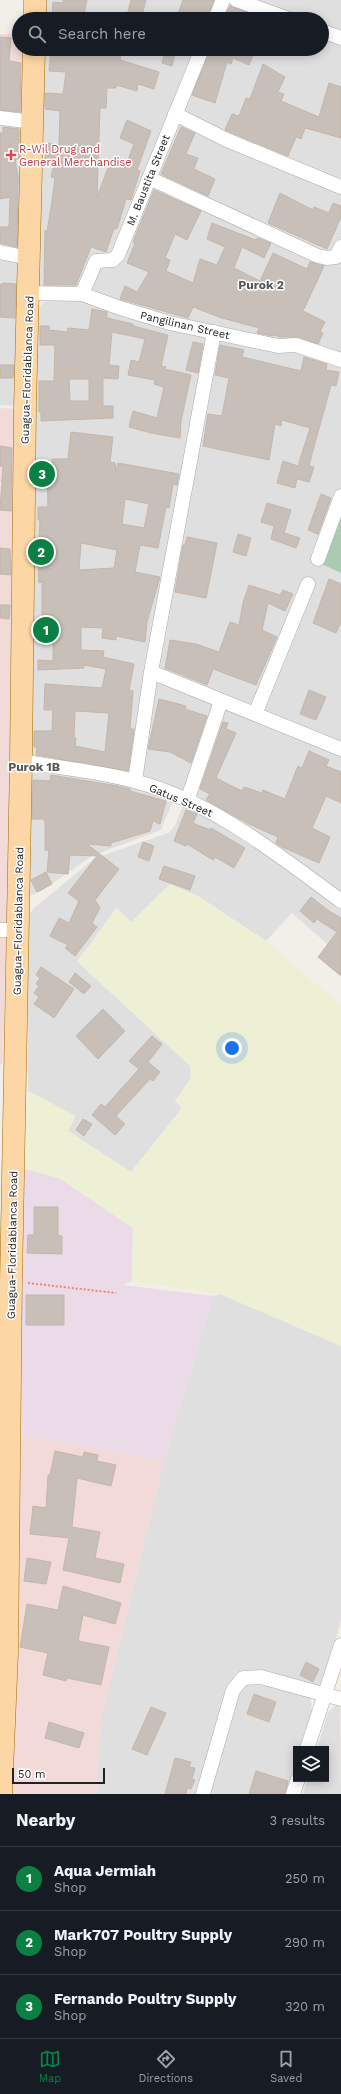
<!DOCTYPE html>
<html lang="en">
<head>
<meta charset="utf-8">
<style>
  :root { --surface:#171b24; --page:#242831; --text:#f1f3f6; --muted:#9ea1a6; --line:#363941; --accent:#0b8043 }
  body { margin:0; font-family:"Work Sans",sans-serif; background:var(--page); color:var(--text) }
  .controls { position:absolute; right:12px; bottom:12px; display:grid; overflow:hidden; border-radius:0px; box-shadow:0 2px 10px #0003 }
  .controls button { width:36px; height:36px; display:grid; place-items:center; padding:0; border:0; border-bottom:1px solid var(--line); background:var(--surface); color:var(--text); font:20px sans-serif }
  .scale { position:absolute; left:12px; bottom:10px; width:93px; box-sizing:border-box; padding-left:4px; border:2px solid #222; border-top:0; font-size:11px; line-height:14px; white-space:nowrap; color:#222; -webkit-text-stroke:3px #fff; paint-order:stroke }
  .you { position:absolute; left:232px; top:1048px; width:14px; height:14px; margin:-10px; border:3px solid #fff; border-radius:50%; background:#1a73e8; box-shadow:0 0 0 6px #1a73e833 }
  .badge { display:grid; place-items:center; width:26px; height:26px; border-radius:50%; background:var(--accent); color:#fff; font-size:13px; font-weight:700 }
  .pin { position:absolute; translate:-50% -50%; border:2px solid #fff; box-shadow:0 1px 4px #0006 }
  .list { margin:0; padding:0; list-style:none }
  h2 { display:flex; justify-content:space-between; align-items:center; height:52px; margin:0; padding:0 16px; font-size:17px }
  h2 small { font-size:13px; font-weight:400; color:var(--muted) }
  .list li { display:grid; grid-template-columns:26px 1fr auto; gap:12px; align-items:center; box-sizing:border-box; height:64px; padding:0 16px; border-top:1px solid var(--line) }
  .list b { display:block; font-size:15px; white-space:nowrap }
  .list p { margin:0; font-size:13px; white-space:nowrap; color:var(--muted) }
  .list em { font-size:13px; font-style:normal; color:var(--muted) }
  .icon { flex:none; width:22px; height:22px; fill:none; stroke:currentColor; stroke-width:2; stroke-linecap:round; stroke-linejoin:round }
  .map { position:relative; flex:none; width:341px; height:1794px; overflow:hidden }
  .search { position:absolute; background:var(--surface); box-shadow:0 2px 10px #0003; left:12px; right:12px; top:12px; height:44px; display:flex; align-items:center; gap:10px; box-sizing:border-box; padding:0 14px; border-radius:22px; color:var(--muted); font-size:15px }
  .sheet { height:244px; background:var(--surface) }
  nav { display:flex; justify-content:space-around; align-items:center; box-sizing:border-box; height:56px; border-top:1px solid var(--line); background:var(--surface); font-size:11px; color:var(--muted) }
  nav a { display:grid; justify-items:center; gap:2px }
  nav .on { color:var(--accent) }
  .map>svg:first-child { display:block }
</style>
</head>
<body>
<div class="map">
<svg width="341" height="1794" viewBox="0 0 341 1794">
  <rect width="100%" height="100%" fill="#f2efe9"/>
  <path fill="#e0dfdf" d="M 45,0 L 215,0 L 208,19 L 44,19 Z
    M 224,0 L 341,0 L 341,356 L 294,344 L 118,306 L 87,288 L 96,268 L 107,267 L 205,49 L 322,49 L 322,19 L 217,19 Z
    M 43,49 L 196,49 L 113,256 L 108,258 L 81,290 L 41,287 L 38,281 Z
    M 0,121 L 24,125 L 22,249 L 0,249 Z
    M 0,255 L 19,261 L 19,406 L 0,405 Z
    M 59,298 L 84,299 L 210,333 L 133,779 L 34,761 L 29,751 L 38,308 L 44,302 Z
    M 220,337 L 295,350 L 341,365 L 341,492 L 319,563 L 341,573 L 341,744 L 263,711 L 260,698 L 249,709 L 158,672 L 214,348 Z
    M 157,682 L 214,702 L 183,792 L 146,779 L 141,775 L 152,687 Z
    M 228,708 L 341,754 L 341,895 L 198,799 L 194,791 L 223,709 Z
    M 40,770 L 135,787 L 173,801 L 161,830 L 92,856 L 43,890 L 29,896 L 31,774 Z
    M 183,806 L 208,814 L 341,907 L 341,956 L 292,913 L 266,941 L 198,896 L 131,922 L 116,908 L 78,962 L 190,1066 L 191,1078 L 175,1101 L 182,1108 L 131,1172 L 68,1131 L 75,1116 L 28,1091 L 27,917 L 34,908 L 95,858 L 168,833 L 174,827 Z
    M 220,1294 L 341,1346 L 341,1620 L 326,1675 L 322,1685 L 316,1688 L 257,1670 L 242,1670 L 235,1674 L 199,1794 L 96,1794 L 100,1722 L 164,1460 L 213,1296 Z
    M 254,1684 L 307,1694 L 311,1699 L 312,1713 L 301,1749 L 296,1749 L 296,1764 L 287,1794 L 208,1794 L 238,1693 L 245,1685 Z
    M 340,1702 L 341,1794 L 303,1794 L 308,1779 L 326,1779 L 326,1749 L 317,1749 L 328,1712 Z"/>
  <path fill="#f2dad9" d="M 0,34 L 19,34 L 19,49 L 27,49 L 26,114 L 0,114 Z
    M 0,408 L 16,409 L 18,485 L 0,483 Z
    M 0,486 L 16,489 L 8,925 L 0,927 Z
    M 0,934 L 6,937 L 3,1062 L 0,1065 Z
    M 20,1435 L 164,1460 L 100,1722 L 96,1794 L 12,1794 Z"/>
  <path fill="#ebdbe8" d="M 22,1168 L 59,1178 L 133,1228 L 132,1281 L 123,1285 L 213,1296 L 164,1460 L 20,1435 Z"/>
  <path fill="#eef0d5" d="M 170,884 L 198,896 L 266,941 L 341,1005 L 341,1346 L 220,1294 L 132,1281 L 133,1228 L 59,1178 L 22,1168 L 28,1091 L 76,1116 L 68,1131 L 131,1172 L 182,1108 L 175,1101 L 191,1078 L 190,1066 L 77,961 L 117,908 L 131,922 Z"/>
  <path fill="#aacbaf" d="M 341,504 L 341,573 L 319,563 Z"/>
  <path fill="#c7bfb8" stroke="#c4b6ab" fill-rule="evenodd" d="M 63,0 L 87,0 L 83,19 L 52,19 L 53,2 L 63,3 Z
    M 131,0 L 146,0 L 141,19 L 126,19 Z
    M 183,0 L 214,0 L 207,19 L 176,19 Z
    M 230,6 L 253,15 L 251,19 L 224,19 Z
    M 0,37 L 11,38 L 9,61 L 21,63 L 20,112 L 0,110 Z
    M 51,49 L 121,49 L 120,60 L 159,72 L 154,89 L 138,84 L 137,91 L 116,85 L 116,88 L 107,88 L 106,108 L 100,108 L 97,197 L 111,160 L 126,165 L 134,144 L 120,138 L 127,120 L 151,131 L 137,170 L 140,171 L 131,200 L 126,199 L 117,229 L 114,228 L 106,252 L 91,247 L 76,285 L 44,285 L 45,230 L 47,232 L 52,201 L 55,178 L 51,177 L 55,161 L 45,159 L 48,143 L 59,145 L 60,111 L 45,109 L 45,93 L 63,94 L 66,72 L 49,71 Z
    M 210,49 L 237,49 L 253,55 L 249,65 L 233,58 L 231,64 L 227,62 L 215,103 L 192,95 Z
    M 165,51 L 175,54 L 172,66 L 162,63 Z
    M 263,64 L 285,77 L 278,92 L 284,94 L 281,101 L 319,117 L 329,83 L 341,87 L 341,138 L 305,128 L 301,139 L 296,137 L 288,156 L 225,130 L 232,114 L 239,116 L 246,98 L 250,99 Z
    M 3,127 L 19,129 L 19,159 L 15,159 L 18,177 L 17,247 L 0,243 L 0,227 L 9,227 L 10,197 L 0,199 L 0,133 L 3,133 Z
    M 181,127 L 195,133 L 186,154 L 198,158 L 194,169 L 215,179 L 208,196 L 161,174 Z
    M 154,190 L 201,211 L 187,240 L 175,234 L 165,258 L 170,260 L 166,271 L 193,283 L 200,259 L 217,265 L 225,247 L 207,239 L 212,223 L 256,240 L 257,238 L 271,243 L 264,258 L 242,247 L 234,268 L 260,281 L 273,253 L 307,269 L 310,262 L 324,266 L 303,311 L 325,322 L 320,332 L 323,333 L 318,344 L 298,337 L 280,337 L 274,335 L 273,336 L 257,333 L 259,328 L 222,318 L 193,307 L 188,318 L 120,299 L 125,286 L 137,292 L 149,272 L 127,263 L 135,243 L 133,242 Z
    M 280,193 L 313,210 L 314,207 L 329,213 L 333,203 L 341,206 L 341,217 L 327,249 L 268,223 Z
    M 3,283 L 16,284 L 15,318 L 0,317 L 0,285 Z
    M 92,309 L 107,312 L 107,318 L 133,324 L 133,326 L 168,335 L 161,366 L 166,367 L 165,369 L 191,375 L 181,421 L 180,438 L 151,433 L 129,427 L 133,411 L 157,418 L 164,387 L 154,384 L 155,380 L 128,375 L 131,360 L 139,362 L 145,339 L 112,332 L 109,365 L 119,366 L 118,379 L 103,378 L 103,406 L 113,406 L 113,418 L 41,421 L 41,412 L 39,412 L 39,381 L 54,381 L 55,345 L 40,345 L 40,326 L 49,326 L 49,330 L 67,332 L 68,328 L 89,330 ZM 69,379 L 89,379 L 89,401 L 70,401 Z
    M 193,342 L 203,344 L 198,373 L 186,370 Z
    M 220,345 L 244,350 L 242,357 L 301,371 L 304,357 L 327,364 L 326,370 L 339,372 L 336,386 L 331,385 L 312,454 L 309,466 L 314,467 L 309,482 L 297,479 L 295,488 L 277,483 L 283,461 L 298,466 L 310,428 L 282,420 L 281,426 L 275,424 L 269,460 L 203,446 L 208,414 L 222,416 L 229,378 L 215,375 Z
    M 0,365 L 14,365 L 13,378 L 0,378 Z
    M 71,432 L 113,437 L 110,462 L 115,463 L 116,472 L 118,463 L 179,474 L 177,485 L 173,484 L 169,508 L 166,507 L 158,548 L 140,545 L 135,572 L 160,577 L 147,622 L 145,642 L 116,636 L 116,640 L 102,638 L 103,628 L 81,627 L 81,650 L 104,651 L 103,657 L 134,664 L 129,690 L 133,691 L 130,729 L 134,729 L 128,771 L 36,755 L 37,747 L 34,747 L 34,731 L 52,731 L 53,710 L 44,710 L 45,684 L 102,688 L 106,669 L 84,665 L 84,668 L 38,670 L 38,660 L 53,661 L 53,634 L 44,634 L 44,630 L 39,630 L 38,619 L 42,618 L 42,582 L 39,583 L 38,562 L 40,520 L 38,520 L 38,507 L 48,507 L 47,470 L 52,470 L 52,459 L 68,459 ZM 125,499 L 149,504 L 144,528 L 122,524 ZM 81,543 L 117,550 L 114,568 L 79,570 ZM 75,711 L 109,713 L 105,752 L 75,746 L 76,738 L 74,738 Z
    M 0,446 L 12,448 L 11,511 L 0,510 L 3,466 L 0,466 Z
    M 321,494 L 331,498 L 318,534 L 308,530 Z
    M 267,503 L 291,510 L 284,533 L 300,538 L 296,548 L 271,539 L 274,526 L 261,522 Z
    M 238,534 L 251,538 L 246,556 L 233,552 Z
    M 187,537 L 217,543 L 206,598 L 175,592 L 183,545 L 185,545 Z
    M 0,548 L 10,549 L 11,575 L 0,574 Z
    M 329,579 L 341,584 L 341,622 L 336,633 L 313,623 Z
    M 249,585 L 280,595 L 283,590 L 293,594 L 285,611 L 268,603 L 262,630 L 277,637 L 256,685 L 213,669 L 207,685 L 165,668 L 170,640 L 196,644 L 219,652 L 230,622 L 239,625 L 243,603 Z
    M 0,605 L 10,605 L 9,619 L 0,618 Z
    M 309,690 L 326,697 L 316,720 L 300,714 Z
    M 159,699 L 186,706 L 185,709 L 207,716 L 191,763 L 170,752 L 148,749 Z
    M 223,722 L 228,723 L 226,729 L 236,733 L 216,778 L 242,791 L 244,787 L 262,793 L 263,790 L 285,799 L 298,766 L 302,768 L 309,751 L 329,760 L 326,766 L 341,772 L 341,803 L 326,796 L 312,828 L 330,837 L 319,863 L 282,847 L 276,843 L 278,837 L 249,824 L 206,800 L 210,794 L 200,789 Z
    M 51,775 L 118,786 L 130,789 L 130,791 L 166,801 L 160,824 L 153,821 L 150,831 L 111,843 L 111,846 L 87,844 L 119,869 L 95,900 L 100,908 L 92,923 L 97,927 L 75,956 L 65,948 L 68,945 L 50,936 L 59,918 L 69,923 L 79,901 L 68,893 L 97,856 L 70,855 L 68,874 L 47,872 L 49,850 L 45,850 L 45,822 L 44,819 L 32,819 L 33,780 L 50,781 Z
    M 186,810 L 197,814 L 193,823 L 210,830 L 211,828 L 245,848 L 234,868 L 215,857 L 213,860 L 187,844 L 186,846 L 174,841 Z
    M 143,842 L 154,846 L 149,861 L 138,857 Z
    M 164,866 L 195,876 L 190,890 L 159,879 Z
    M 46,872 L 52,884 L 37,892 L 31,880 Z
    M 311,897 L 329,911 L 341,918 L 341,976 L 318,957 L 337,932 L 317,919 L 314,923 L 300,911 Z
    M 41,967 L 74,989 L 54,1018 L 34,1004 L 39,997 L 34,993 L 39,986 L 36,984 L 40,978 L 36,975 Z
    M 75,973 L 91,986 L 84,994 L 69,982 Z
    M 103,1009 L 125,1031 L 98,1059 L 76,1036 Z
    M 152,1036 L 162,1044 L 148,1062 L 160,1072 L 153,1081 L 150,1079 L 116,1116 L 125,1124 L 115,1135 L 92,1115 L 101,1104 L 105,1107 L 139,1069 L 129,1061 Z
    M 83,1119 L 92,1124 L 84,1136 L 76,1130 Z
    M 34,1207 L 58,1207 L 58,1235 L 62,1236 L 62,1254 L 27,1253 L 28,1235 L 34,1235 Z
    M 26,1295 L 64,1295 L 64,1325 L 26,1325 Z
    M 55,1451 L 83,1457 L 84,1452 L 98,1455 L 97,1461 L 116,1465 L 111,1486 L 77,1478 L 72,1527 L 100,1532 L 95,1558 L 124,1564 L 120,1583 L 63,1570 L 69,1538 L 30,1534 L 33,1506 L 46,1508 L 48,1475 L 50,1475 Z
    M 27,1558 L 51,1562 L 46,1584 L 24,1581 Z
    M 63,1586 L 121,1603 L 115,1624 L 83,1615 L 78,1641 L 109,1647 L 101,1685 L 67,1678 L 66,1681 L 43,1675 L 48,1653 L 20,1647 L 27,1604 L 58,1610 Z
    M 306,1662 L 319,1669 L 313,1682 L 300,1675 Z
    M 254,1694 L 276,1702 L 269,1722 L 247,1714 Z
    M 151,1707 L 166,1713 L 147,1755 L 132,1749 Z
    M 49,1722 L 84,1733 L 79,1748 L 45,1738 Z
    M 175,1758 L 191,1762 L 189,1767 L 195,1768 L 192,1779 L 195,1780 L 191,1789 L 187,1788 L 186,1794 L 165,1794 Z
    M 256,1771 L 288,1781 L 285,1794 L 249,1794 Z"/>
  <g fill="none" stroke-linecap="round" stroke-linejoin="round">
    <g stroke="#a9a9a9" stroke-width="15">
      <path id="minor" d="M 236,0 L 289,19
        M 215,19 L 223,0
        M 322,31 L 341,38
        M 175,114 L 227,140 L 341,187
        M 0,118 L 33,122
        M 149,178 L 318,256 L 327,258 L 336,257 L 341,247
        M 0,252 L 29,258
        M 29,293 L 82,294 L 120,308 L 170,323 L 278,346 L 296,345 L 341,360
        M 82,294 L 96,261 L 113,260 L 118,255 L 202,49
        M 318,559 L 341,496
        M 151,672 L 341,749
        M 255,714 L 308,584
        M 21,761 C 58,768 98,771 134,781 C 212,801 277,854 341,901
        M 135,781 L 151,672 L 214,332
        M 187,801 L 221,701
        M 0,930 L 18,930
        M 307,1749 L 341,1645
        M 203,1794 L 233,1690 L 243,1678 L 261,1677 L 341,1699
        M 293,1794 L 298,1779"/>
    </g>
    <g stroke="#a06b00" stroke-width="23">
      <path id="primary" d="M 35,19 L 35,0
        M 1,1794 L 7,1653 L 11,1282 L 21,761 L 25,408 L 34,49"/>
    </g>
    <path stroke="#fa8072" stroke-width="2" stroke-dasharray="2 2" stroke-linecap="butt" d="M 28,1283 L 116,1293"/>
    <use href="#minor" stroke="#fff" stroke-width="14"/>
    <use href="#primary" stroke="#fcd6a4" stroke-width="22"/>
  </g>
  <path fill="#e0444e" stroke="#fff" stroke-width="1.5" d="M9 149h4v4h4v4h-4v4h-4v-4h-4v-4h4z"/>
  <g text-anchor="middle" stroke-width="3" stroke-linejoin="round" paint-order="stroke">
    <g font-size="11" fill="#be3a42" stroke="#fff" text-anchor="start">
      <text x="19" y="153">R-Wil Drug and<tspan x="19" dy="13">General Merchandise</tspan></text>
    </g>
    <g font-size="11" fill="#222" stroke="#fff">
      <text transform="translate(148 180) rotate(-68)" y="4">M. Baustita Street</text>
      <text transform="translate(185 325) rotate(13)" y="4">Pangilinan Street</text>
      <text transform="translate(27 370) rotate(-88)" y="4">Guagua-Floridablanca Road</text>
      <text transform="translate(181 800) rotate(23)" y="4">Gatus Street</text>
      <text transform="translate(18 921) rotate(-89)" y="4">Guagua-Floridablanca Road</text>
      <text transform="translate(12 1245) rotate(-89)" y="4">Guagua-Floridablanca Road</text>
    </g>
    <g font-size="12" font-weight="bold" fill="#555" stroke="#fff">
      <text x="261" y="289">Purok 2</text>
      <text x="34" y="771">Purok 1B</text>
    </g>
  </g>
</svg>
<div class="controls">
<button><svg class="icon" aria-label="layers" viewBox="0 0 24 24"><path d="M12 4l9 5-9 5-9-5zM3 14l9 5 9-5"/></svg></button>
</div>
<div class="scale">50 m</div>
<div class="you"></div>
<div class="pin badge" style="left:46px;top:630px">1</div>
<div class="pin badge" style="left:41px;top:552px">2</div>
<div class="pin badge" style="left:42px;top:474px">3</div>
<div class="search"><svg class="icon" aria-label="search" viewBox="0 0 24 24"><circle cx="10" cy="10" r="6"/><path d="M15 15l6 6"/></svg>Search here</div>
</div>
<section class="sheet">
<h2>Nearby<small>3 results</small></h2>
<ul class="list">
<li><span class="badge">1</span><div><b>Aqua Jermiah</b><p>Shop</p></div><em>250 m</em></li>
<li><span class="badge">2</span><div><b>Mark707 Poultry Supply</b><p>Shop</p></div><em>290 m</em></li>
<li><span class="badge">3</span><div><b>Fernando Poultry Supply</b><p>Shop</p></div><em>320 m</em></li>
</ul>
</section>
<nav>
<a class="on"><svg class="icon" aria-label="map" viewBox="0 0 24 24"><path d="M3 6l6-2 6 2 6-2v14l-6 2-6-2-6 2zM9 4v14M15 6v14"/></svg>Map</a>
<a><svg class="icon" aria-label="directions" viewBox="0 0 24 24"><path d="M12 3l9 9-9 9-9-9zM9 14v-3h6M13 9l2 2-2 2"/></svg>Directions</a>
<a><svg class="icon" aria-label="saved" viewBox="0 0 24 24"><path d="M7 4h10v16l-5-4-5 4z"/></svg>Saved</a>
</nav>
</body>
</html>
